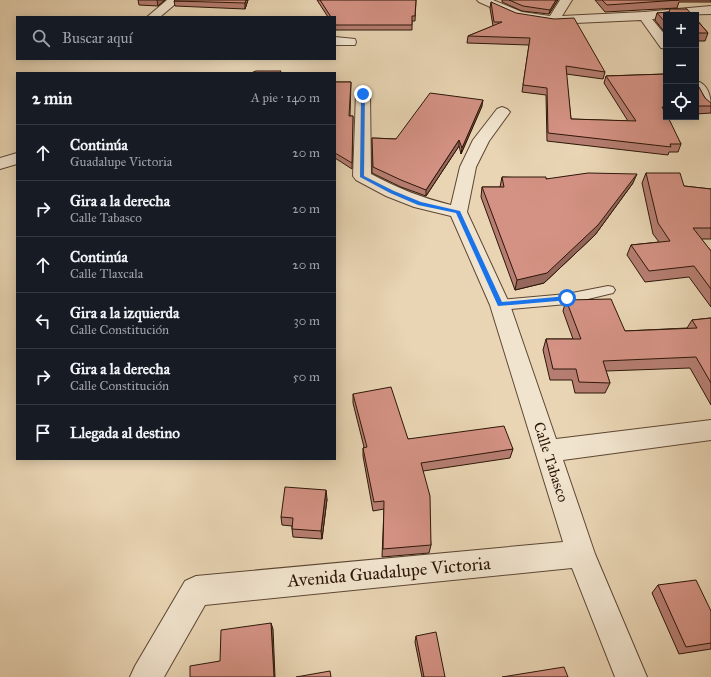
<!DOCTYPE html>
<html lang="es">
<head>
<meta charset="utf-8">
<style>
  :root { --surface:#171b24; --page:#20242c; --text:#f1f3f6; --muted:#9ea1a6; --line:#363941 }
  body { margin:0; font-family:"IM FELL Great Primer",serif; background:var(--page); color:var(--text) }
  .controls { position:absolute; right:12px; top:12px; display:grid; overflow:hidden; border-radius:0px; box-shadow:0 2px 10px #0003 }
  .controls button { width:36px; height:36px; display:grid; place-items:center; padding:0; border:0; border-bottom:1px solid var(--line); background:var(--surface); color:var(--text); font:20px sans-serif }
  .stop { position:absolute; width:12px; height:12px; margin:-9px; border:3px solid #1a73e8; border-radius:50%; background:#fff }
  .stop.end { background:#1a73e8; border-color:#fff; box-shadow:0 1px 4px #0008 }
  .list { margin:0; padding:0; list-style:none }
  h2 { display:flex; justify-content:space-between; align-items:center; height:52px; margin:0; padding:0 16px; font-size:17px }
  h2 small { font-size:13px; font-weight:400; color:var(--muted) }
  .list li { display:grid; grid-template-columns:26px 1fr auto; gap:12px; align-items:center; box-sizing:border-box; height:56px; padding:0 16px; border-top:1px solid var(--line) }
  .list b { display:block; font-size:15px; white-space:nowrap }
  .list p { margin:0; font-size:13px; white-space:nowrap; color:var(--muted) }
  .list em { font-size:13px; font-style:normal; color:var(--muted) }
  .icon { flex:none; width:22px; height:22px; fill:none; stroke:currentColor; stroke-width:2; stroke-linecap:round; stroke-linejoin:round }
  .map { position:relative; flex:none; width:711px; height:677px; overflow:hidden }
  .search { position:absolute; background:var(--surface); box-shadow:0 2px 10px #0003; left:16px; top:16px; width:320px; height:44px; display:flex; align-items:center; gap:10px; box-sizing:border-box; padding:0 14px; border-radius:0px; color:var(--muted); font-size:15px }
  .panel { position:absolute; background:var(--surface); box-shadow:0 2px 10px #0003; left:16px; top:72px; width:320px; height:388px; border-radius:0px }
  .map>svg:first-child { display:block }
</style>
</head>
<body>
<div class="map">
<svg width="711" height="677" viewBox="0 0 711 677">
  <rect width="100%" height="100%" fill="#e9d5b4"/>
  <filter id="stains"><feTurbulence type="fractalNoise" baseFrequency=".005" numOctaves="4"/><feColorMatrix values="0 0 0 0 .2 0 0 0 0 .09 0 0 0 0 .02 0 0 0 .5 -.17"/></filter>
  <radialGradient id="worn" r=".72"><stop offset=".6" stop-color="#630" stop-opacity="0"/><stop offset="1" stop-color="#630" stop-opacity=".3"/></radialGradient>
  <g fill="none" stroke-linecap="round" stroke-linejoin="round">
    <g stroke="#5c4633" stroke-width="2">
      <path id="lane" d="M 608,286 L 613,287 L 615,290 L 613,293 L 567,304 L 500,310 L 495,308 L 493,305 L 495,302 L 500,300 L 567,294 Z"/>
    </g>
    <g stroke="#5c4633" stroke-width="2">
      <path id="street" d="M 167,0 L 180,0 L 160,17 L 147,17 Z
        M 477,0 L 493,0 L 522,12 L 550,16 L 560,0 L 572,0 L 562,16 L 644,12 L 711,6 L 711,14 L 666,15 L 666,18 L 652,19 L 666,36 L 666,49 L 661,48 L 641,20 L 553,24 L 515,18 L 479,2 Z
        M 335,37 L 355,39 L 356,42 L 355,45 L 335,45 Z
        M 696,81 C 709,84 711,98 711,109 C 698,106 696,92 696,81 Z
        M 363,90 L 368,91 L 370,94 L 371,174 C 397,188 422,198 451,205 L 460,167 L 473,140 L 497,109 L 502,107 L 507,109 L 510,112 L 489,141 L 476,167 L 467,212 L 510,305 L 556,439 L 711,420 L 711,440 L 563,460 L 595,554 L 647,677 L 615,677 L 572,568 L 205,605 L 164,677 L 130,677 L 135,666 L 185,581 L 196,576 L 563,542 L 490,305 L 451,216 L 414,207 L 386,196 L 356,180 L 353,176 L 356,94 L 358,91 Z
        M 17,153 L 17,164 L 0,169 L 0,158 Z"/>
    </g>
    <use href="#lane" fill="#f1e4ce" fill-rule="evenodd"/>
    <use href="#street" fill="#f1e4ce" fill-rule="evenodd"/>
  </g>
  <path fill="#b67e72" stroke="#2d1608" d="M 138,0 L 165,0 L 158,6 L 139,5 Z
    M 248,0 L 245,9 L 175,6 L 174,1 Z
    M 317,0 L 416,0 L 415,21 L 412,21 L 412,30 L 336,30 L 335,28 L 335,17 L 328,17 Z
    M 502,0 L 558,0 L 549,14 L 522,11 L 502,2 Z
    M 595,0 L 711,0 L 711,2 L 679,2 L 677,8 L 605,12 Z
    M 491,2 L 605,72 L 603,79 L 566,74 L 571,119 L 628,121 L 604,83 L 606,76 L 666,74 L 666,117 L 681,144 L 678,152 L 669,152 L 668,155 L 547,141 L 546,95 L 522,92 L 529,45 L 467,43 L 468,36 L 493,26 L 490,8 Z
    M 687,9 L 666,15 L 666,34 L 655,20 L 657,13 L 669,12 Z
    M 696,19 L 708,33 L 705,41 L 696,41 Z
    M 335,82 L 351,82 L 350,116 L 353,116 L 352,169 L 335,158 Z
    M 696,84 L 705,98 L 711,106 L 711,113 L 696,114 Z
    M 482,106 L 461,154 L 459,146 L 426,196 L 401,187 L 372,173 L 372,138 L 396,139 Z
    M 646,173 L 684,186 L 711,189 L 711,239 L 701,239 L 711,251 L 711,307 L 689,277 L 645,282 L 627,255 L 631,245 L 659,242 L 653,234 L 642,183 Z
    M 502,177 L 546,179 L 633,183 L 595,235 L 544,283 L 515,290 L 481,197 L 482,187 L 500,187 Z
    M 566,300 L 625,331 L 687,328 L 692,320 L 711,318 L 711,405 L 690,368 L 606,371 L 610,383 L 605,393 L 575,393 L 572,380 L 550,380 L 543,350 L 546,339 L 573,339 L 563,311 Z
    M 353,394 L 408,439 L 513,449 L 510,458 L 423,471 L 431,545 L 429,553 L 382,557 L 384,509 L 373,511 L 363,456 L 363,448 L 364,447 L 353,403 Z
    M 327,499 L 322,539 L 293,537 L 292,529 L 292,526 L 282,525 L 281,517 Z
    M 658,585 L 711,611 L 711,649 L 679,654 L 652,593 Z
    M 416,636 L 445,677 L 422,677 L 415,642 Z"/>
  <path fill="#94665c" stroke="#2d1608" d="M 157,0 L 165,0 L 158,6 Z
    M 246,0 L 248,0 L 245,9 L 245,3 Z
    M 556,0 L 558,0 L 549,14 L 550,10 Z
    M 483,100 L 482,106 L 461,154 L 462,148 Z
    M 459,140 L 459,146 L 426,196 L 426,190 Z
    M 637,174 L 633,183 L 595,235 L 544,283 L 515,290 L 517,280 Z
    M 326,490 L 327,499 L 322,539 L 321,531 Z
    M 271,623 L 273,629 L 275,677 L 274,677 Z"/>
  <path fill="#d49284" stroke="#2d1608" d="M 175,0 L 246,0 L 245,3 L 174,1 Z
    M 320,0 L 416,0 L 415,16 L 412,16 L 412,25 L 336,25 L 335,23 L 335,17 L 331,17 Z
    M 509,0 L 556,0 L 550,10 L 523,6 Z
    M 602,0 L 679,0 L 607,5 Z
    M 491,2 L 516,13 L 554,19 L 574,18 L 605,72 L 566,66 L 571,119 L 636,121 L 606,76 L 666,74 L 666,107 L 662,107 L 666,114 L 666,117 L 668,117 L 681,144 L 670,144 L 671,147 L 548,133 L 547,88 L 523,85 L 530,38 L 468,36 L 502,22 L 494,22 Z
    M 670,9 L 687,9 L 692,15 L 666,15 L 666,23 L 657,13 L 669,12 Z
    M 696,19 L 708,33 L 696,33 Z
    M 256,71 L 281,71 L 280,73 L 251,73 Z
    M 335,82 L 351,82 L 349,116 L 353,116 L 352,163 L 335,153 Z
    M 696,84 L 699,87 L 705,98 L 711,103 L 711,106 L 696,106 Z
    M 430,93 L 483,100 L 462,148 L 459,140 L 426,190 L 401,180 L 373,167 L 372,138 L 396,139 Z
    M 588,173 L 637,174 L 598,225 L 547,273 L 517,280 L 482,187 L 504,187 L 502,177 L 546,177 L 546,179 Z
    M 646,173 L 680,173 L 684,186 L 711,189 L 711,228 L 693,228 L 711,251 L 711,289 L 694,266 L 649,271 L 631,245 L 670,241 L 658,223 Z
    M 611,299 L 625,331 L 697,328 L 692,320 L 711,318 L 711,383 L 696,357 L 603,361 L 610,383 L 579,382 L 576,369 L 553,369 L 546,339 L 581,339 L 566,300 Z
    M 391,387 L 408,439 L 504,426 L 513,449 L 421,463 L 430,496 L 431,545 L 383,549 L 384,501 L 374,502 L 363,448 L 367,447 L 353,394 Z
    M 285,487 L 326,490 L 321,531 L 292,529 L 293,518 L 281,517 Z
    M 696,580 L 711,611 L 711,643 L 686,647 L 658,585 Z
    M 271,623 L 274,677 L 190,677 L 190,666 L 220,661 L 221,630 Z
    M 436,632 L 445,677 L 424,677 L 416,636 Z
    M 564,667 L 568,677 L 502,677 Z
    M 330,671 L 331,677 L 296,677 Z"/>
  <path fill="#1a73e8" d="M 363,92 L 365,94 L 364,176 L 394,191 L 421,202 L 460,211 L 502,302 L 567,296 L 569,297 L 569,300 L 498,306 L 456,213 L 418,205 L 390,193 L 360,177 L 361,94 Z"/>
  <g text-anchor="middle" stroke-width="3" stroke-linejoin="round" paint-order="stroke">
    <g font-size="15" fill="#2d1608" stroke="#f1e4ce">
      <text transform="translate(551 462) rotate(72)" y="5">Calle Tabasco</text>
    </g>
    <g font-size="18" fill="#2d1608" stroke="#f1e4ce">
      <text transform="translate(389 572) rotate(-5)" y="6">Avenida Guadalupe Victoria</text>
    </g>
  </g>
  <rect width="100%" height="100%" filter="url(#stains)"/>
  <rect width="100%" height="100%" fill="url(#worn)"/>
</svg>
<div class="controls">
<button>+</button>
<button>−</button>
<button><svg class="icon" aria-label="locate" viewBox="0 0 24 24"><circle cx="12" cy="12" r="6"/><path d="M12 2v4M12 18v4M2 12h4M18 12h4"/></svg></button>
</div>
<div class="stop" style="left:567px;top:298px"></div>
<div class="stop end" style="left:363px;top:94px"></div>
<div class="search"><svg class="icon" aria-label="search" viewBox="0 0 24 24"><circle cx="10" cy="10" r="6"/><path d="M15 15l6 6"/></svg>Buscar aquí</div>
<section class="panel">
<h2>2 min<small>A pie · 140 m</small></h2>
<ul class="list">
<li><svg class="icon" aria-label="ahead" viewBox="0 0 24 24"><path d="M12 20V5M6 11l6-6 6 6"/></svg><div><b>Continúa</b><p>Guadalupe Victoria</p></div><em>20 m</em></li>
<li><svg class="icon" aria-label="right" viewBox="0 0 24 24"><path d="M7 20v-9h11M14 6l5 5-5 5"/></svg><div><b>Gira a la derecha</b><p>Calle Tabasco</p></div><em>20 m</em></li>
<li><svg class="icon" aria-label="ahead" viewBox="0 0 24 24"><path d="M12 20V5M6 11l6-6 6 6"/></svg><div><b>Continúa</b><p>Calle Tlaxcala</p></div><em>20 m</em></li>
<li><svg class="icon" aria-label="left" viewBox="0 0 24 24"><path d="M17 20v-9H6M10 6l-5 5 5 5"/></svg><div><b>Gira a la izquierda</b><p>Calle Constitución</p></div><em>30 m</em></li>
<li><svg class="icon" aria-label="right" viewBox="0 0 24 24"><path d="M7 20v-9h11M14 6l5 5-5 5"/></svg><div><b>Gira a la derecha</b><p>Calle Constitución</p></div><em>50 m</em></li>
<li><svg class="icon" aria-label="arrive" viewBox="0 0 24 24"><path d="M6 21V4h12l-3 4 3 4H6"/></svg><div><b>Llegada al destino</b></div></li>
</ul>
</section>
</div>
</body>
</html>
